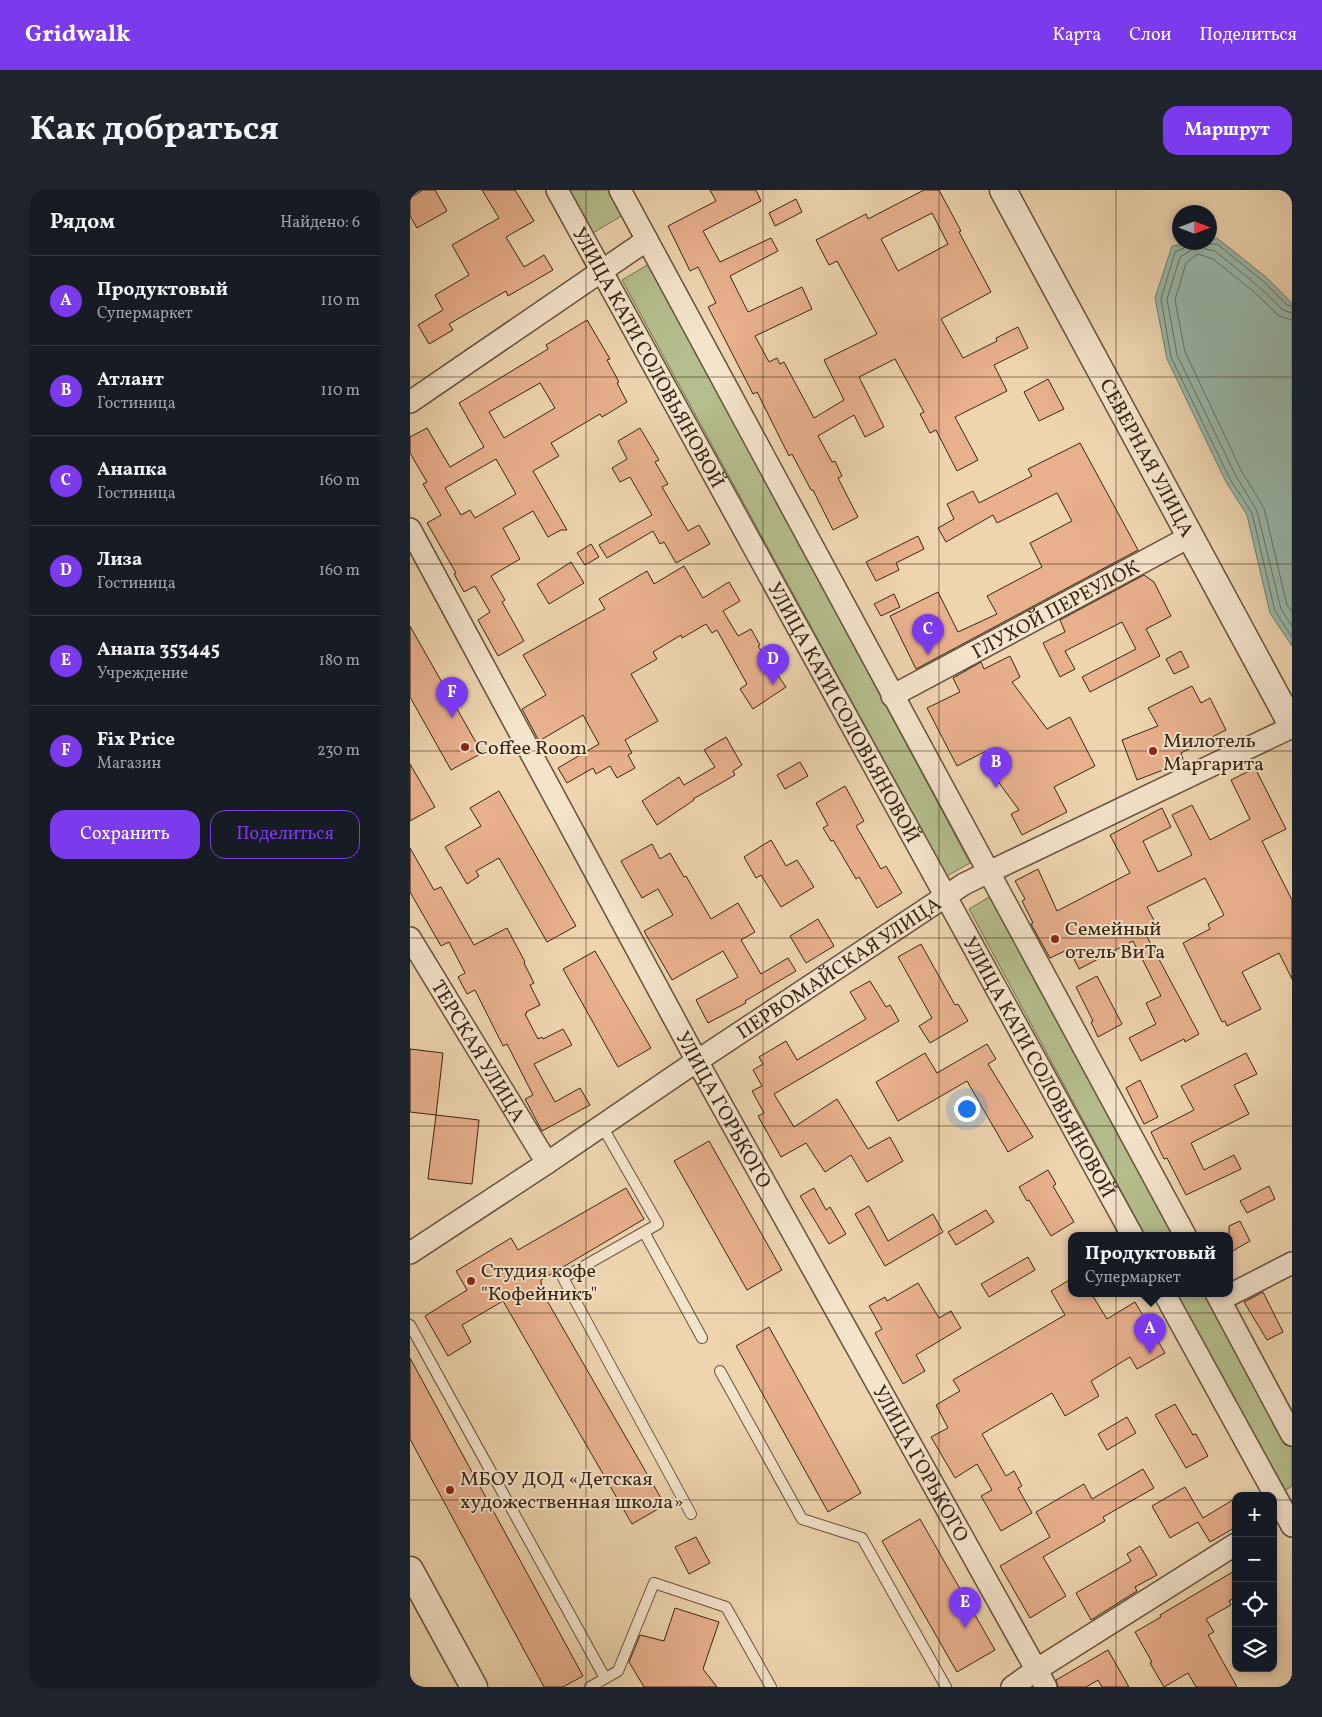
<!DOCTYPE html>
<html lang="ru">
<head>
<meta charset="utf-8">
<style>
  :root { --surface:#171b24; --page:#20242c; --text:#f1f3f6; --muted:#9ea1a6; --line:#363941; --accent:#7c3aed }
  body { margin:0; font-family:Vollkorn,serif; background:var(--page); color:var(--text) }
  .controls { position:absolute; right:15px; bottom:15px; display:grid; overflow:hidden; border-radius:10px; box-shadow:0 2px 8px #0003 }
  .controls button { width:45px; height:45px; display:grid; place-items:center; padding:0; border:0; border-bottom:1px solid var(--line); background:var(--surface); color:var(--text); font:25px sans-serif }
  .compass { position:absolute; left:762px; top:15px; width:45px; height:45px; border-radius:50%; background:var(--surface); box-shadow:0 2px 8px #0003; rotate:90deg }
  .you { position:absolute; left:556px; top:918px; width:18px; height:18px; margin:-12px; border:4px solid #fff; border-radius:50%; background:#1a73e8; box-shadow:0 0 0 8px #1a73e833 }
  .badge { display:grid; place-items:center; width:32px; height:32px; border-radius:50%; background:var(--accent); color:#fff; font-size:16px; font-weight:700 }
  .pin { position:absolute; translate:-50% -41px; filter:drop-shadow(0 1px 2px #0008) }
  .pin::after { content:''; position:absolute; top:26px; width:18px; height:15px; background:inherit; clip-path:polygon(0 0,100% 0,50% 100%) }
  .popup { position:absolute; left:658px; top:1042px; width:165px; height:65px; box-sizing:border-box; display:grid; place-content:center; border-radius:10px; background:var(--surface); filter:drop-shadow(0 1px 4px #0005); font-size:16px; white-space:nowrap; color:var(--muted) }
  .popup b { font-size:19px; color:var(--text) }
  .popup::after { content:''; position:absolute; left:50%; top:100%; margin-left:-10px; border:10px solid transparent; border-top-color:var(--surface) }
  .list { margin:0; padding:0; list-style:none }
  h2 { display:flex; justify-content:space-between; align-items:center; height:65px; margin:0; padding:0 20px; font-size:21px }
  h2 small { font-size:16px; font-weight:400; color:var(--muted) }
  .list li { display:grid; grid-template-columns:32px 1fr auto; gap:15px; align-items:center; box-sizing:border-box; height:90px; padding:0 20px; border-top:1px solid var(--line) }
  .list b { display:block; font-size:19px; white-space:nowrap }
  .list p { margin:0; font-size:16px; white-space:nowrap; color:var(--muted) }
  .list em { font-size:16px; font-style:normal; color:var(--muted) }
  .actions { display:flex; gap:10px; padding:15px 20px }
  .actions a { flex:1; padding:11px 0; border:1px solid var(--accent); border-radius:15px; text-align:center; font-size:18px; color:var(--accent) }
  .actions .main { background:var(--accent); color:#fff }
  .icon { flex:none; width:28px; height:28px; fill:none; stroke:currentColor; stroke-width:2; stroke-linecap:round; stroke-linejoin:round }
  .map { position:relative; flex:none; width:882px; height:1497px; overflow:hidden; border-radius:15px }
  header { display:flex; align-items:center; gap:30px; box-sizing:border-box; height:70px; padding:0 25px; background:var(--accent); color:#fff }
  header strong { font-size:24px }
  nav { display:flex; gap:28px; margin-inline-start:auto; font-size:18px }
  .intro { display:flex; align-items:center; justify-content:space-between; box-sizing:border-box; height:120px; padding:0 30px }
  h1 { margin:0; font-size:35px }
  .button { padding:12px 22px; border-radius:15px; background:var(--accent); color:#fff; font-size:18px; font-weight:700 }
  main { display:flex; gap:30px; padding:0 30px }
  aside { flex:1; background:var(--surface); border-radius:15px; box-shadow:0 2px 8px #0003 }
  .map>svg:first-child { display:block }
</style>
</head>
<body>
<header>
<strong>Gridwalk</strong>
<nav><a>Карта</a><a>Слои</a><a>Поделиться</a></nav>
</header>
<div class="intro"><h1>Как добраться</h1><a class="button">Маршрут</a></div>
<main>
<aside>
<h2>Рядом<small>Найдено: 6</small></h2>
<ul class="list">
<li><span class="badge">A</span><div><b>Продуктовый</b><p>Супермаркет</p></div><em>110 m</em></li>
<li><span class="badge">B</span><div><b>Атлант</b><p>Гостиница</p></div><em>110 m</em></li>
<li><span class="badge">C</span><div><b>Анапка</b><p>Гостиница</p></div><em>160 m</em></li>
<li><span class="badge">D</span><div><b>Лиза</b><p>Гостиница</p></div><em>160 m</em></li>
<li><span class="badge">E</span><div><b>Анапа 353445</b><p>Учреждение</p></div><em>180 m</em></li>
<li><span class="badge">F</span><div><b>Fix Price</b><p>Магазин</p></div><em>230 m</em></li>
</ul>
<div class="actions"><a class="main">Сохранить</a><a>Поделиться</a></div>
</aside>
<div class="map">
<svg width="882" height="1497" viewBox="0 0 882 1497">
  <rect width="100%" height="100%" fill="#eed5b0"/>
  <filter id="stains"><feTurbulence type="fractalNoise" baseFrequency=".004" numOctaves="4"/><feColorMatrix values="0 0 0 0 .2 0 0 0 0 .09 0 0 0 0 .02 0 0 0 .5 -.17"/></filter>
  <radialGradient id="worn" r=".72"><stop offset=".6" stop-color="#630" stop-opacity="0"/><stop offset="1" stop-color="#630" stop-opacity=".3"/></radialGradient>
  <path fill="#b5be8e" stroke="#767252" d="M 158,0 L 199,0 L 213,25 L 183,43 Z
    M 239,74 L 560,673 L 537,686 L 212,90 Z
    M 581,706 L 766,1045 L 735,1045 L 559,719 Z
    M 766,1103 L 798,1103 L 882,1257 L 882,1296 L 874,1301 Z"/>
  <path fill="#99b9ab" stroke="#727e6f" d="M 807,48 L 856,87 L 882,113 L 882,456 L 860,423 L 837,325 L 816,292 L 757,169 L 745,108 L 762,56 L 784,53 L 799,52 L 800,50 Z"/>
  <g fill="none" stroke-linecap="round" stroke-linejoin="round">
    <path stroke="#687060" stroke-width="1" d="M 776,52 L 774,58 L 765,62 L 751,109 L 761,167 L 820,289 L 842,323 L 865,421 L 882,447
      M 782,52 L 780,61 L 770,67 L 757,109 L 767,165 L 826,286 L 847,321 L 871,419 L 882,436
      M 789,52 L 795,59 L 805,61 L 848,96 L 873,120 L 882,123
      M 796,52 L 800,54 L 807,54 L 853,91 L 877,115 L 882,116
      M 882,130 L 869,126 L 843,101 L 803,69 L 788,64 L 776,73 L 765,110 L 775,162 L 832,282 L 854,318 L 877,415 L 882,422"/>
  </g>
  <path fill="#e9b08e" stroke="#372616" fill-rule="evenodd" d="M 13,0 L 25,0 L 37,21 L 7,38 L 0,26 L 0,8 Z
    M 72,0 L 105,0 L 124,31 L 96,47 L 114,77 L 134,65 L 143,80 L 98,106 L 96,101 L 39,134 L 43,140 L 19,154 L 8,135 L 33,120 L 25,105 L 59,85 L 42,55 L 89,28 Z
    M 300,0 L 346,0 L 351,11 L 293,41 L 310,72 L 361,48 L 368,61 L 320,86 L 338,122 L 392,97 L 402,119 L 345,146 L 359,172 L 367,168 L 370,174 L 374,172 L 404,228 L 434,210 L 414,170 L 467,144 L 427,71 L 419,75 L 406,50 L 456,24 L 458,29 L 514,0 L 529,0 L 551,41 L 549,42 L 581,102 L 531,129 L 553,168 L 587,151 L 586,148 L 608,137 L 618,158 L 584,175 L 597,201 L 545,227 L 568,270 L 547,281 L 526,240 L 520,243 L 510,224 L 514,222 L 485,169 L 449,187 L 474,237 L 455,247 L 444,225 L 408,246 L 422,272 L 425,271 L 432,286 L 428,288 L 448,327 L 423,340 L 403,300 L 401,300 L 382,264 L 379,266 L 347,202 L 343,204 L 309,138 L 298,117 L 306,113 L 288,77 L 280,81 L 258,36 L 306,11 ZM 522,23 L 538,54 L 488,81 L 471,49 Z
    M 386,9 L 392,22 L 365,36 L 359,23 Z
    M 177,130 L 200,169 L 197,170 L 209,192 L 207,193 L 217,212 L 192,227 L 190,224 L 141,253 L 149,266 L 123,281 L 157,340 L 151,340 L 138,347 L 123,321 L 93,338 L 110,369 L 81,386 L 95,410 L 92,412 L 114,451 L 88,466 L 68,430 L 80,422 L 65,396 L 54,402 L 44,384 L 46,383 L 17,333 L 31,325 L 13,294 L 17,292 L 0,263 L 0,247 L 17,238 L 40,277 L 74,257 L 49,213 L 138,159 L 136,155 ZM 130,193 L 145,218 L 94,248 L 79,222 ZM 86,269 L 106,304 L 65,328 L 60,320 L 51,325 L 35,298 Z
    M 638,189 L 654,219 L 629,231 L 614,202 Z
    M 230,238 L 249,270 L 245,272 L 258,294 L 252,297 L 278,341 L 289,335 L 300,354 L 266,373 L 254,352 L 250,354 L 243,341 L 197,368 L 189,355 L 242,325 L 220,287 L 210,292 L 202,278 L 217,269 L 208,251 Z
    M 670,253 L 728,360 L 506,479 L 480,426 L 528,402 L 548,442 L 587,424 L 577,406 L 632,377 L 620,353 L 662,331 L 647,303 L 587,333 L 583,325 L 536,352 L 528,338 L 544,329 L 537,314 L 563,301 L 569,313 L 622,286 L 618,279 Z
    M 508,346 L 514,359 L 486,373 L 489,380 L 466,391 L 456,372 Z
    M 181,354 L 189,367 L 175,375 L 167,363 Z
    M 161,372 L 174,393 L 139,414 L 127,394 Z
    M 274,376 L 293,408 L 319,392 L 330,411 L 313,421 L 328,446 L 341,439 L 350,455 L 348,456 L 376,497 L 343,519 L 330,499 L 337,494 L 307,440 L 302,443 L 296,434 L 272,448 L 271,445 L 243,462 L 247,469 L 221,484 L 248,531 L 215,550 L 222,563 L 218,565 L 225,578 L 207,588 L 200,576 L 186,584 L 183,578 L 157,593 L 148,578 L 189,554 L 173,525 L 129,551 L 112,519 L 136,505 L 113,465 L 195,419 L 189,409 L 237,381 L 244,394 Z
    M 734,385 L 744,392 L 761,426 L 736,439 L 750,466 L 680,502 L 672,487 L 726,459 L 712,432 L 655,461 L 665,479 L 650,487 L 633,453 L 655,442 L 650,430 Z
    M 484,404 L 490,417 L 471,426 L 464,414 Z
    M 0,436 L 72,563 L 41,580 L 0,507 Z
    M 771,461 L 779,477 L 764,484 L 756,469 Z
    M 600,466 L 610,487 L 602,492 L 637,539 L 660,527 L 685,576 L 644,597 L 657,622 L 612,645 L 601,624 L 609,620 L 587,590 L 576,561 L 547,576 L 517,518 L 550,502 L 543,488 L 571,472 L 574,479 Z
    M 782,496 L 791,513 L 800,508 L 816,540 L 771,563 L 774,572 L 727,590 L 712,550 L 748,536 L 738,518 Z
    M 316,547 L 332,575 L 323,581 L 325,585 L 283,609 L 284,610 L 247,635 L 232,611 L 269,587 L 274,595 L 305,577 L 294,560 Z
    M 390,572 L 398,586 L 375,599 L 367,585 Z
    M 0,574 L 25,617 L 0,631 Z
    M 845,578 L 876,639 L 852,651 L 882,710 L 882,789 L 869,763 L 832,782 L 851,819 L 817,836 L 815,831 L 812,832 L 773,753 L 800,739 L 798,734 L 814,725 L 795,688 L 737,717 L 748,738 L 736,745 L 789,844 L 775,852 L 774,849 L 731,871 L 719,848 L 746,834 L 736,813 L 751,806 L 723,751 L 669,779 L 659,759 L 640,768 L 621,734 L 623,733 L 612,711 L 615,709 L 605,691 L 628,679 L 647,721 L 720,683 L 700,645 L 752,618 L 761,637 L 733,651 L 748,682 L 782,665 L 762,625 L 782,615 L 800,650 L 840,629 L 821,590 Z
    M 435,596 L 454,631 L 446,636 L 471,679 L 476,676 L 492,703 L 467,718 L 449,687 L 446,689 L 423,650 L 421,651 L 413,638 L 418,635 L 406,613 Z
    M 89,601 L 166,736 L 137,752 L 89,668 L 66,681 L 69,686 L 57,694 L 35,657 L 71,636 L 60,618 Z
    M 361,650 L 376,676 L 387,670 L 404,697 L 371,717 L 351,685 L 346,688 L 334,667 Z
    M 242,654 L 250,669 L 260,663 L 274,687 L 276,686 L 301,729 L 328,713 L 345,742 L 331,750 L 351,784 L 378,768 L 386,781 L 335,811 L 336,813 L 298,833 L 286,810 L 328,787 L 313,761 L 262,790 L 234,741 L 263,725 L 248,699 L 232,708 L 211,671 Z
    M 0,658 L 24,700 L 31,697 L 64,755 L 97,738 L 115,772 L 114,773 L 124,793 L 120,795 L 130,815 L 116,822 L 117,823 L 115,824 L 128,849 L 132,847 L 133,849 L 153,839 L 162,855 L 124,874 L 145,912 L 170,898 L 180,915 L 132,941 L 115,909 L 123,905 L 97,854 L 93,856 L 65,800 L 57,804 L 48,787 L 55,783 L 39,752 L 31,756 L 0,702 Z
    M 408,729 L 424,756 L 396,773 L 380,746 Z
    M 511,754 L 545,815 L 548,814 L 558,831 L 520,853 L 509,836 L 522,828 L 488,767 Z
    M 185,761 L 241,858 L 208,877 L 153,779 Z
    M 687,786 L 712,834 L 688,847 L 681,832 L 683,831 L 666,797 Z
    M 460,791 L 476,817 L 480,815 L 489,831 L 364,904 L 384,937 L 427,909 L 458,959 L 480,947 L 493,971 L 457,992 L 441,965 L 415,982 L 396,953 L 371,967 L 348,926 L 354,923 L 342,901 L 352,896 L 343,880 L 353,874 L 349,867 L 376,851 L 387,870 L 456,829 L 440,802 Z
    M 577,854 L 586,869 L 578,874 L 623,947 L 598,962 L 557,891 L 488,931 L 466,892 L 515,863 L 527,883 Z
    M 0,859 L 33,863 L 26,925 L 0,922 Z
    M 836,863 L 847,884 L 824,895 L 839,924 L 781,953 L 794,980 L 824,965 L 831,979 L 776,1005 L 757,968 L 754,969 L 741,942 L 784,920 L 771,896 Z
    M 730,890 L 748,927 L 734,934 L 716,898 Z
    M 26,925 L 69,930 L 62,994 L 18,989 Z
    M 299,951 L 372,1080 L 337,1100 L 264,971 Z
    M 638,980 L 646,994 L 643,996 L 664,1032 L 641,1046 L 619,1010 L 617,1011 L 609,997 Z
    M 859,996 L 865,1009 L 837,1023 L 830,1011 Z
    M 216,998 L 234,1029 L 131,1090 L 132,1102 L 255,1315 L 222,1334 L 93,1111 L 52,1135 L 61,1152 L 38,1166 L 15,1126 L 57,1100 L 46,1081 L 101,1048 L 108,1060 Z
    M 404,998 L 416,1020 L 420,1017 L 436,1044 L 419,1054 L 390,1006 Z
    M 459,1016 L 478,1051 L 523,1024 L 533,1042 L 475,1076 L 445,1024 Z
    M 576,1020 L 584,1032 L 546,1055 L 538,1042 Z
    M 830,1031 L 840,1051 L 819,1063 L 819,1036 Z
    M 618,1067 L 625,1080 L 579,1107 L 571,1094 Z
    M 661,1089 L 661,1103 L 681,1103 L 697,1129 L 725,1112 L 755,1163 L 727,1179 L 720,1167 L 681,1191 L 689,1206 L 655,1226 L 642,1203 L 572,1244 L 596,1286 L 604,1281 L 612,1296 L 608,1298 L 622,1323 L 591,1341 L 571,1306 L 582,1300 L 567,1274 L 545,1288 L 521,1247 L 538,1238 L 526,1215 L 550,1201 L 543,1190 L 655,1125 L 641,1101 Z
    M 508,1093 L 529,1128 L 541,1121 L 551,1138 L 506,1165 L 515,1181 L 493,1194 L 465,1143 L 472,1139 L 459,1116 L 475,1107 L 477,1111 Z
    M 853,1102 L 873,1142 L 857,1150 L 834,1112 Z
    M 359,1137 L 451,1303 L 418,1322 L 326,1156 Z
    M 0,1168 L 173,1486 L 153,1497 L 134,1497 L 0,1249 Z
    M 765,1214 L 783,1245 L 786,1244 L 798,1266 L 776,1278 L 745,1225 Z
    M 717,1227 L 726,1243 L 697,1260 L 688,1244 Z
    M 733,1279 L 744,1298 L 693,1327 L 695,1331 L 633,1367 L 656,1406 L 620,1428 L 590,1376 L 640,1347 L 626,1322 L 674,1294 L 682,1309 Z
    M 775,1297 L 793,1328 L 826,1308 L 826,1337 L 800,1352 L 788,1332 L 760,1348 L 742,1316 Z
    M 510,1329 L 585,1460 L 547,1482 L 472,1351 Z
    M 286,1347 L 300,1373 L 279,1384 L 265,1357 Z
    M 730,1356 L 747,1385 L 725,1397 L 727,1401 L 681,1430 L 666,1403 L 721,1371 L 717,1364 Z
    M 826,1380 L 826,1407 L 819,1411 L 821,1415 L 796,1429 L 804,1442 L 798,1445 L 827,1497 L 786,1497 L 778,1483 L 754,1497 L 740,1473 L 742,1472 L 725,1442 L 751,1427 L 750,1425 Z
    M 265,1418 L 309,1432 L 293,1479 L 307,1497 L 234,1497 L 219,1472 L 230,1445 L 254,1451 Z
    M 698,1460 L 719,1497 L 692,1497 L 688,1490 L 676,1497 L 648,1497 L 646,1490 Z"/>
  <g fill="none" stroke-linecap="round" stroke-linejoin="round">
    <g stroke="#65523c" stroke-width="12">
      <path id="service" d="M 192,936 L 248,1034 L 153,1088 L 281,1324
        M 234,1042 L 292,1148
        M 0,1135 L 195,1488
        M 310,1181 L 392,1329 L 452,1348 L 536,1497
        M 180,1497 L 208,1481 L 244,1393 L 316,1417 L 361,1497"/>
    </g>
    <g stroke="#65523c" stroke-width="24">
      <g id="minor">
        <path id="s1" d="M 147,0 L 722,1045"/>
        <path d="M 210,0 L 775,1045"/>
        <path d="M 0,212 L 237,50"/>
        <path id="s2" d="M 0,339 L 287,871 L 636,1497"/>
        <path id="s3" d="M 482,506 L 781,346"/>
        <path id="s4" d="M 0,748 L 137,973"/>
        <path id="s5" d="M 0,1063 L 137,973 L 272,881 L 554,694 L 882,537"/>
        <path d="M 754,1103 L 882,1336"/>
        <path d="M 806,1103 L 882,1245"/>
        <path d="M 810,1110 L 882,1073"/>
        <path d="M 602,1497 L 626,1480 L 826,1354"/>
      </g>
    </g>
    <g stroke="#65523c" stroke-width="29">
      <g id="tertiary">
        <path id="s6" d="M 593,0 L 882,535"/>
        <path d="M 0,1380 L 64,1497"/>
      </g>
    </g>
    <use href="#service" stroke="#f4e4cc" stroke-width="10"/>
    <use href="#minor" stroke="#f4e4cc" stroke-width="21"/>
    <use href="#tertiary" stroke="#f4e4cc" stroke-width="26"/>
  </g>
  <path fill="none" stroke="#372616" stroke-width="1" stroke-opacity="0.55" d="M 176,0 L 176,1497M 353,0 L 353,1497M 529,0 L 529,1497M 706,0 L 706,1497M 0,187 L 882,187M 0,374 L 882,374M 0,561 L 882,561M 0,748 L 882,748M 0,936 L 882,936M 0,1123 L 882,1123M 0,1310 L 826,1310M 863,1310 L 882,1310"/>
  <g fill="#8f2418" stroke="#f4e4cc" stroke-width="2">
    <circle cx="55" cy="557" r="5"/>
    <circle cx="743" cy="561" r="5"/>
    <circle cx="645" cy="749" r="5"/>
    <circle cx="61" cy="1091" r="5"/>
    <circle cx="40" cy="1300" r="5"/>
  </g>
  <g text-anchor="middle" stroke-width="4" stroke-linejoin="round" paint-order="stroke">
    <g font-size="20" fill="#372616" stroke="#f4e4cc">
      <text dy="7" stroke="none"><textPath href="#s1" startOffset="191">УЛИЦА КАТИ СОЛОВЬЯНОВОЙ</textPath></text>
      <text dy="7" stroke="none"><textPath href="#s6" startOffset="304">СЕВЕРНАЯ УЛИЦА</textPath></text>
      <text dy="7" stroke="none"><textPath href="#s3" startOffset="185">ГЛУХОЙ ПЕРЕУЛОК</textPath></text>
      <text dy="7" stroke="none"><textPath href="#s1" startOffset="596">УЛИЦА КАТИ СОЛОВЬЯНОВОЙ</textPath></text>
      <text dy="7" stroke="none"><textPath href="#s5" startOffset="515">ПЕРВОМАЙСКАЯ УЛИЦА</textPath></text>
      <text dy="7" stroke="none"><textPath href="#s4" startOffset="132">ТЕРСКАЯ УЛИЦА</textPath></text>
      <text dy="7" stroke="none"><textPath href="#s1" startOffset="1001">УЛИЦА КАТИ СОЛОВЬЯНОВОЙ</textPath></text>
      <text dy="7" stroke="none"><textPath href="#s2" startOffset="660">УЛИЦА ГОРЬКОГО</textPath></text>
      <text dy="7" stroke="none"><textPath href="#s2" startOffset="1065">УЛИЦА ГОРЬКОГО</textPath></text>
    </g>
    <g font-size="20" fill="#372616" stroke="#f4e4cc" text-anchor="start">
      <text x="753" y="557">Милотель<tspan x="753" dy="23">Маргарита</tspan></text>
      <text x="65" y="564">Coffee Room</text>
      <text x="655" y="745">Семейный<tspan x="655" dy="23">отель ВиТа</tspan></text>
      <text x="71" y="1087">Студия кофе<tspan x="71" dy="23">"Кофейникъ"</tspan></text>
      <text x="50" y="1295">МБОУ ДОД «Детская<tspan x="50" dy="23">художественная школа»</tspan></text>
    </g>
  </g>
  <rect width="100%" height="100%" filter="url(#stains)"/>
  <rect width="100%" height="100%" fill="url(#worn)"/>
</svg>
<div class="controls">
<button>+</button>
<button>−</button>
<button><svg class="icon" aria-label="locate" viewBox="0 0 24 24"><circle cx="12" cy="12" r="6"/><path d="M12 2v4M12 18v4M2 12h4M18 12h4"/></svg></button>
<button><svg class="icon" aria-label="layers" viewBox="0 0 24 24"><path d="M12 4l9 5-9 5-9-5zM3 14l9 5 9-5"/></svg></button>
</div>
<svg class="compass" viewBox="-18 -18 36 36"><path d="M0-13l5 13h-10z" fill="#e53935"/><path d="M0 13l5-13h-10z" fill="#9ea1a6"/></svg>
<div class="you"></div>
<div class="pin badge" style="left:740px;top:1164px">A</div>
<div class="popup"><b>Продуктовый</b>Супермаркет</div>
<div class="pin badge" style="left:586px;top:598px">B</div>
<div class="pin badge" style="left:518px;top:465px">C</div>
<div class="pin badge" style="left:363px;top:495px">D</div>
<div class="pin badge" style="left:555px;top:1438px">E</div>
<div class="pin badge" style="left:42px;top:528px">F</div>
</div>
</main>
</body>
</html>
